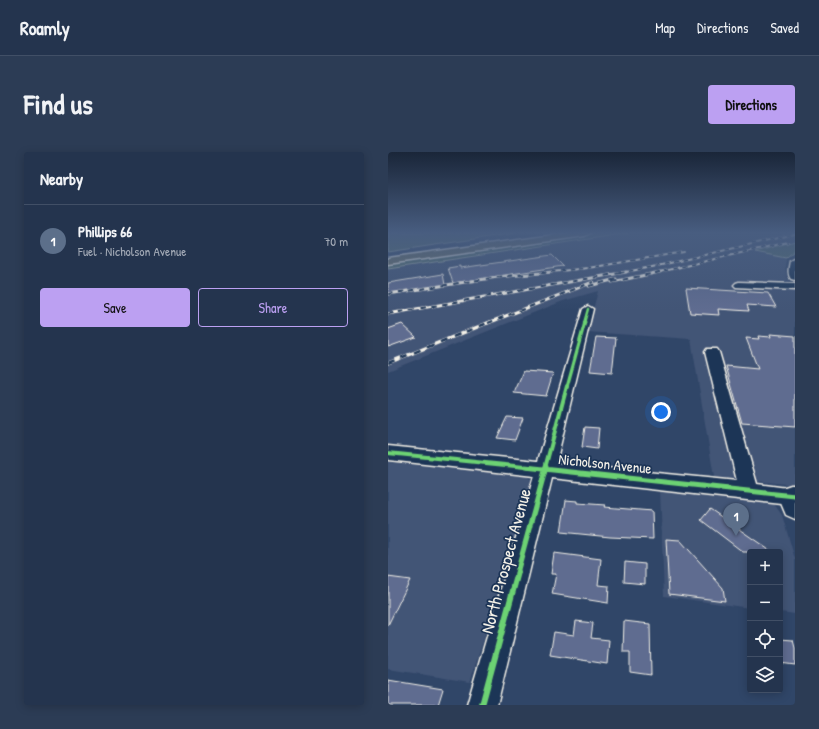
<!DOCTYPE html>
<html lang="en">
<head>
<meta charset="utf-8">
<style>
  :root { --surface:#24344e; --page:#2c3c55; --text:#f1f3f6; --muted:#a3aab6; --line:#414f66; --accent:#bca0f2 }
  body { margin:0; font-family:"Patrick Hand",sans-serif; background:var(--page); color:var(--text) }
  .controls { position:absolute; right:12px; bottom:12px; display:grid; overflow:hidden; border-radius:4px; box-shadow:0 2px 10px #0003 }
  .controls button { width:36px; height:36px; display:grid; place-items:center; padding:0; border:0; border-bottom:1px solid var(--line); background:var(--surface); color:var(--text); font:20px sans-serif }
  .you { position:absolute; left:273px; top:260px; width:14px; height:14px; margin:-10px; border:3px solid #fff; border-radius:50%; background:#1a73e8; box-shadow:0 0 0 6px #1a73e833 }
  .badge { display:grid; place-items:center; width:26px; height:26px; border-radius:50%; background:var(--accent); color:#fff; font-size:13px; font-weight:700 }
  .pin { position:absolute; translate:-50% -33px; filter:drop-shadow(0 1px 2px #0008) }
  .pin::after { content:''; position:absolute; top:21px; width:14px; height:12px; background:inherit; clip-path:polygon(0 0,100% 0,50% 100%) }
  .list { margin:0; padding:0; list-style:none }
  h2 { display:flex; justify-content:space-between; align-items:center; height:52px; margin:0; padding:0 16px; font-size:17px }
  h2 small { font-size:13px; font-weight:400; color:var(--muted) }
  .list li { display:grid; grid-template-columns:26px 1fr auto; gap:12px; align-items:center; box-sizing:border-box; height:72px; padding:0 16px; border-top:1px solid var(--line) }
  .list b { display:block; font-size:15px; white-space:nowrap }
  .list p { margin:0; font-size:13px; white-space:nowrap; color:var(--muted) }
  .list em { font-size:13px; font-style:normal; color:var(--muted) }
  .actions { display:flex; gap:8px; padding:12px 16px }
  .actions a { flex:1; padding:9px 0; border:1px solid var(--accent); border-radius:4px; text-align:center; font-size:14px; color:var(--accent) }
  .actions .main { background:var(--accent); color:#111 }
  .icon { flex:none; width:22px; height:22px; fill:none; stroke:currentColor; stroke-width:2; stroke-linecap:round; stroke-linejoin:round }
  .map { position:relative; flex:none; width:407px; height:553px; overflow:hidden; border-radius:4px }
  header { display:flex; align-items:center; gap:24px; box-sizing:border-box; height:56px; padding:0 20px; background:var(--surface); border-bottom:1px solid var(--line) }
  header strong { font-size:19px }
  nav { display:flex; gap:22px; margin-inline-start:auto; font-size:14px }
  .intro { display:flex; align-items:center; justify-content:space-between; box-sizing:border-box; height:96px; padding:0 24px }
  h1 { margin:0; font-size:28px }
  .button { padding:10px 18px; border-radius:4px; background:var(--accent); color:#111; font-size:14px; font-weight:700 }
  main { display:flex; gap:24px; padding:0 24px }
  aside { flex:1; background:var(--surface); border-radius:4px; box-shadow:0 2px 10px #0003 }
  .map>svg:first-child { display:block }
</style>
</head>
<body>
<header>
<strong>Roamly</strong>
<nav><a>Map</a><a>Directions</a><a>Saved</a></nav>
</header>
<div class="intro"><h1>Find us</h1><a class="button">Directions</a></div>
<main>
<aside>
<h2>Nearby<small></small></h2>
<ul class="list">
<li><span class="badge" style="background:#5c6f8a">1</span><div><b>Phillips 66</b><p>Fuel · Nicholson Avenue</p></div><em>70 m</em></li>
</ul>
<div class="actions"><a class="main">Save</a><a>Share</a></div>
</aside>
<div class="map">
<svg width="407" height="553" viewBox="0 0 407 553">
  <rect width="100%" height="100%" fill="#304668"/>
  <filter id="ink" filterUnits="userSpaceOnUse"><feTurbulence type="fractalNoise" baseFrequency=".025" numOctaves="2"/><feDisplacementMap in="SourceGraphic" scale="8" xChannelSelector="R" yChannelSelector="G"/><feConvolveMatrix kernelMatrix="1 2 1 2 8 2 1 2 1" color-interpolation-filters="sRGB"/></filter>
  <g filter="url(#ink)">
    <path fill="#425476" d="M 241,81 L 407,81 L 407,89 L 368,100 L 398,106 L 397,114 L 399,125 L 407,139 L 407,333 L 326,325 L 303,187 L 199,180 L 210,139 L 175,149 L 0,219 L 0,117 Z
      M 0,310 L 138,324 L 144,328 L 144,335 L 82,530 L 0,517 Z
      M 272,336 L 382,349 L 386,352 L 394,363 L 407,407 L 407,462 L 392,460 L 392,400 L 362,400 L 362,456 L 276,444 Z"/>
    <path fill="#516d6c" stroke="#a2afaa" d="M 0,81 L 127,81 L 0,100 Z
      M 207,81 L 241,81 L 0,117 L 0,112 Z
      M 407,89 L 407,98 L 398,106 L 367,100 Z"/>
    <path fill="#5e6c90" stroke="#f4f1e8" d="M 164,103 L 175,114 L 65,131 L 60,116 L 72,114 L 72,116 Z
      M 55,122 L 57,133 L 0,142 L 0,131 Z
      M 298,136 L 380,141 L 388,155 L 359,153 L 361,159 L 330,157 L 331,163 L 302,161 Z
      M 14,172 L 28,185 L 0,195 L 0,177 Z
      M 382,182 L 407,184 L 407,275 L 354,271 L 338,214 L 370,217 L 358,186 L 371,187 L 370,184 L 383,185 Z
      M 208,185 L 228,186 L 224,221 L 202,219 Z
      M 136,219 L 165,221 L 158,244 L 126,241 Z
      M 119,265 L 135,266 L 127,288 L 109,286 Z
      M 197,275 L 211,276 L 209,297 L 194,295 Z
      M 178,348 L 189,349 L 189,351 L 217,353 L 216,355 L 264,359 L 265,387 L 222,385 L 173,380 Z
      M 322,357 L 384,400 L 355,400 L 313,368 Z
      M 278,387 L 292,388 L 335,436 L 337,449 L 281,442 Z
      M 166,401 L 213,407 L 210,433 L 221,434 L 220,451 L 164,442 L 168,422 L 163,422 Z
      M 237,410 L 257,412 L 257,432 L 236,430 Z
      M 0,425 L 22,428 L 0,473 Z
      M 188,469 L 205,471 L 203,486 L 221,488 L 219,512 L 162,503 L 166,480 L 186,483 Z
      M 236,469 L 262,472 L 263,523 L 242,520 L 242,500 L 235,500 Z
      M 392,487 L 405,488 L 407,496 L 407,513 L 392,511 Z
      M 0,528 L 55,537 L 50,553 L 0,553 Z"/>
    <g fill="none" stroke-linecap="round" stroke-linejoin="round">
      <g stroke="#f4f1e8" stroke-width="3">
        <path id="minor" d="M 351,130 L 407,132 L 407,138 L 348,135 L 346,133 L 348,131 Z
          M 200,154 L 205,157 L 168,311 L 349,329 L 317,200 L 319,197 L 329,197 L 331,200 L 369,332 L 407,337 L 407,351 L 403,353 L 164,326 L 109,553 L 79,553 L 146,324 L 0,308 L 0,294 L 150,309 L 195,157 Z"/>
      </g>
      <g stroke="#f4f1e8" stroke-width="3">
        <path id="tertiary" d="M 407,106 L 407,128 L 403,127 C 399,122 401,115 402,109 Z
          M 403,333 L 407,333 L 407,367 L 398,363 L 390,344 L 394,336 Z"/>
      </g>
      <g stroke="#f4f1e8" stroke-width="3">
        <path id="primary" d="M 179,81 L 202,81 L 197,84 L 0,112 L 0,106 Z"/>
      </g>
      <use href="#minor" fill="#1d3557" fill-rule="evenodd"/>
      <use href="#tertiary" fill="#1d3557" fill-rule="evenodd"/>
      <use href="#primary" fill="#6b7065" fill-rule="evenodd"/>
      <g stroke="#f4f1e8" stroke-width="2">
        <path id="rail-far2" d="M 154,121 L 200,116 L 296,100
          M 232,121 L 269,114 L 407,82
          M 267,121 L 400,90"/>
      </g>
      <g stroke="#f4f1e8" stroke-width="3">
        <path id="rail-far1" d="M 224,130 L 272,120
          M 201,134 L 228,127
          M 0,142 L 110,125 L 164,120
          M 0,162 L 238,120
          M 100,171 L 205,130"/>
      </g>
      <g stroke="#f4f1e8" stroke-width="3.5">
        <path id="rail" d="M 0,211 L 102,170"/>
      </g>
      <use href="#rail-far2" stroke="#1d3557" stroke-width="1.5" stroke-dasharray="4.5" stroke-linecap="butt"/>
      <use href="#rail-far1" stroke="#1d3557" stroke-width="2" stroke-dasharray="5.5" stroke-linecap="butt"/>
      <use href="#rail" stroke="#1d3557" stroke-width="2.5" stroke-dasharray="7" stroke-linecap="butt"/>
      <g stroke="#1d3557" stroke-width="4">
        <path id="cycleway-far4" d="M 196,171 L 200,157"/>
      </g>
      <g stroke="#1d3557" stroke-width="5">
        <path id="cycleway-far3" d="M 179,235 L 197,170"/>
      </g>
      <g stroke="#1d3557" stroke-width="6">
        <path id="cycleway-far2" d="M 0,301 L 146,316
          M 157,316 L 179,234"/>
      </g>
      <g stroke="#1d3557" stroke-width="8">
        <path id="cycleway-far1" d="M 137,315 L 407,344
          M 129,421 L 158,315"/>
      </g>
      <g stroke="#1d3557" stroke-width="9">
        <path id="cycleway" d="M 94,553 L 130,420"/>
      </g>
      <use href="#cycleway-far4" stroke="#6cd273" stroke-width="2.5"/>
      <use href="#cycleway-far3" stroke="#6cd273" stroke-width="3"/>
      <use href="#cycleway-far2" stroke="#6cd273" stroke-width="4"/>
      <use href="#cycleway-far1" stroke="#6cd273" stroke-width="5"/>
      <use href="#cycleway" stroke="#6cd273" stroke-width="6"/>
    </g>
  </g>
  <linearGradient id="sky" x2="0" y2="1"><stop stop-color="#1a2639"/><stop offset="0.51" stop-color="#485d80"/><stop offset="1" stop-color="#485d80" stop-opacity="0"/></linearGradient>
  <rect width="407" height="158" fill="url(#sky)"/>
  <g text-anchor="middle" stroke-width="3.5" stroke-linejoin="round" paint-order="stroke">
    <g font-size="15" fill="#f4f1e8" stroke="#1d3557">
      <text transform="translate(217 312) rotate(6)" y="5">Nicholson Avenue</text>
    </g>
    <g font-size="18" fill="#f4f1e8" stroke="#1d3557">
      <text transform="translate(118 409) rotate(-75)" y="6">North Prospect Avenue</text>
    </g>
  </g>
</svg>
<div class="controls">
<button>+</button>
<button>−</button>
<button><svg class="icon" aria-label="locate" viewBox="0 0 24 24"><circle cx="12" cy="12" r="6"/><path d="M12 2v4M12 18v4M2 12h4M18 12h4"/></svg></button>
<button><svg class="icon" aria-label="layers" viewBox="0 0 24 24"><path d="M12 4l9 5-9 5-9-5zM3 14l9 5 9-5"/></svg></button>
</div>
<div class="you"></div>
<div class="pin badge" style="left:348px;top:384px;background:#5c6f8a">1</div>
</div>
</main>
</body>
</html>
